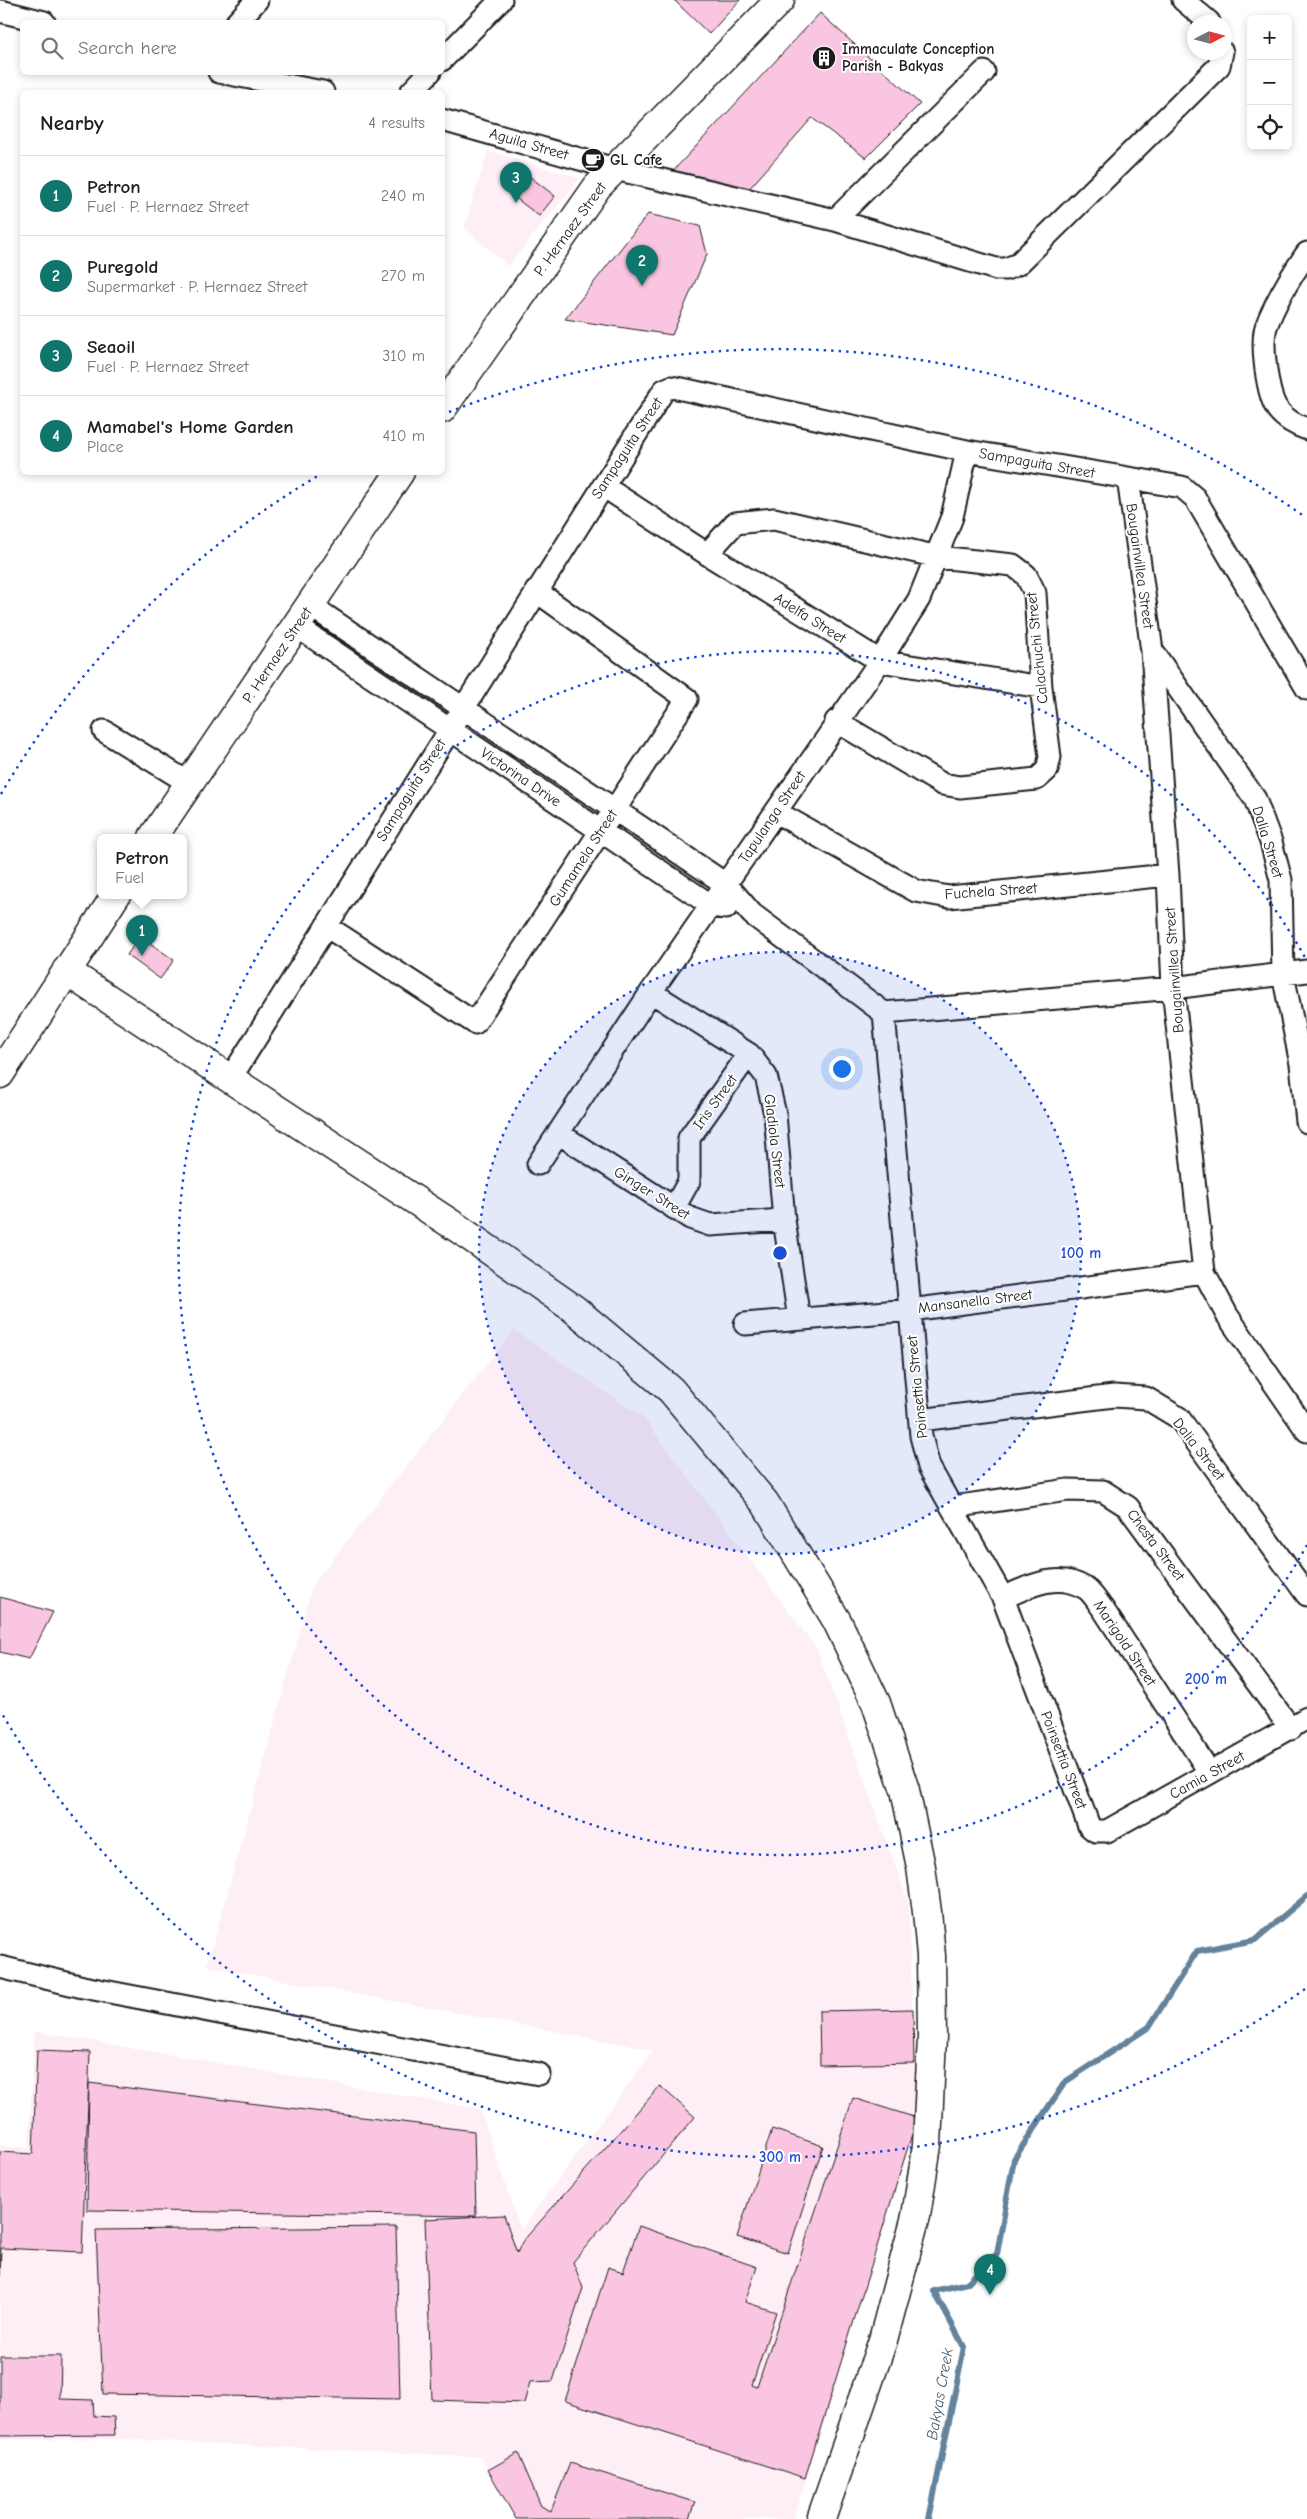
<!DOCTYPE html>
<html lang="en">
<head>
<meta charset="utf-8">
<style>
  :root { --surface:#fff; --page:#f2f2f2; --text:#202124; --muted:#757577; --line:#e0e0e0; --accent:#0f766e }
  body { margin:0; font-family:"Comic Neue",sans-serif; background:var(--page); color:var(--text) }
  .controls { position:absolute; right:15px; top:15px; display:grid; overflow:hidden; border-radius:8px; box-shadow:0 2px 8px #0003 }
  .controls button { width:45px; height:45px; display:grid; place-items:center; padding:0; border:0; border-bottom:1px solid var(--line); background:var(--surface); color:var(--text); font:25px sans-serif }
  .compass { position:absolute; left:1187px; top:15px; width:45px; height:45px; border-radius:50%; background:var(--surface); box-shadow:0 2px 8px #0003; rotate:84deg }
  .you { position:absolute; left:841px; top:1068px; width:18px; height:18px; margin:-12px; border:4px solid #fff; border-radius:50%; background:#1a73e8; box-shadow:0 0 0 8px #1a73e833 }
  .badge { display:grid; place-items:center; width:32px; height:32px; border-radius:50%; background:var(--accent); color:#fff; font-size:16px; font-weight:700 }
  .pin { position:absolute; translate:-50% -41px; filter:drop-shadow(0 1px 2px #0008) }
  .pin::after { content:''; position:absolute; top:26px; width:18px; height:15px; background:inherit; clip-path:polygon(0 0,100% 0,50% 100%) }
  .popup { position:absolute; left:97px; top:834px; width:90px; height:65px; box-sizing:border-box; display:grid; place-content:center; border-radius:8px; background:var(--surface); filter:drop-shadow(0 1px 4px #0005); font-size:16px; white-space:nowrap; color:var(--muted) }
  .popup b { font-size:19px; color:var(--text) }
  .popup::after { content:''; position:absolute; left:50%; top:100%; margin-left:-10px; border:10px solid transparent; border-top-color:var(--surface) }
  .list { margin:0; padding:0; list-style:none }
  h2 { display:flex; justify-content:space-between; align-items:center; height:65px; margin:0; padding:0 20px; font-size:21px }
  h2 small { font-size:16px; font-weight:400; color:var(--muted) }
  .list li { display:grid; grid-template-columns:32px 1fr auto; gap:15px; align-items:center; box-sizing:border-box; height:80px; padding:0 20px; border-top:1px solid var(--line) }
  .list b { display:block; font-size:19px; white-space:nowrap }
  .list p { margin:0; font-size:16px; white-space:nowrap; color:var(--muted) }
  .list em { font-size:16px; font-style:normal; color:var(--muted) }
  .icon { flex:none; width:28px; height:28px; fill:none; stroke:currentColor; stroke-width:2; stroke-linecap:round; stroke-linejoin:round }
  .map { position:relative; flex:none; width:1307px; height:2519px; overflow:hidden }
  .search { position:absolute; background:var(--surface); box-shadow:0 2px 8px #0003; left:20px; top:20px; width:425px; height:55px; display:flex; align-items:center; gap:12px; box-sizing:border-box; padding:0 18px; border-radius:8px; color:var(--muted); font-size:19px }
  .panel { position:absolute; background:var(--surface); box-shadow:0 2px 8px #0003; left:20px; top:90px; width:425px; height:385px; border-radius:8px }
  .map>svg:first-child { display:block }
</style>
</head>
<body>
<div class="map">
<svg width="1307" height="2519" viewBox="0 0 1307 2519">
  <rect width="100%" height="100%" fill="#fff"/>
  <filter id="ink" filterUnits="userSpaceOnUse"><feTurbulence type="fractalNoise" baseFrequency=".02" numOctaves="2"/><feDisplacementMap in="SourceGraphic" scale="10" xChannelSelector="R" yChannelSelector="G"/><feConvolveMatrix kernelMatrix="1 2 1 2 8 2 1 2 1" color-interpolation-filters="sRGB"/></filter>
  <g filter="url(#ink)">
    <path fill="#feeef6" d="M 488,151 L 580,178 L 508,266 L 464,228 Z
      M 514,1330 L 644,1418 L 817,1649 L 908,1901 L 917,2118 L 794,2519 L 516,2519 L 481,2457 L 122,2439 L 0,2440 L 0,2146 L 29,2148 L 34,2031 L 480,2109 L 521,2230 L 654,2050 L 207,1966 L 313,1584 Z"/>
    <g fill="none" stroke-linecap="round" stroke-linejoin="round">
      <path stroke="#63829b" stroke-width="6" d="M 929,2519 L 964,2347 L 934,2291 L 967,2283 L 997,2254 L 1014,2159 L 1065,2082 L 1149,2027 L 1197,1951 L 1255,1940 L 1307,1896"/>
    </g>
    <path fill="#fac5e0" stroke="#1c1c1c" d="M 674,0 L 740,0 L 709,34 Z
      M 820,13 L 920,104 L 866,158 L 812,118 L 748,190 L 673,171 Z
      M 516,166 L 555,196 L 539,216 L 500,186 Z
      M 648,214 L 700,226 L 707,254 L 672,335 L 565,319 Z
      M 140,936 L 174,960 L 160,979 L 127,955 Z
      M 0,1597 L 53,1612 L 29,1659 L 0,1652 Z
      M 913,2009 L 914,2063 L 820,2065 L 819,2011 Z
      M 37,2050 L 90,2052 L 82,2252 L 1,2248 L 0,2278 L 0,2152 L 33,2154 Z
      M 89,2083 L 474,2131 L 476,2216 L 87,2210 Z
      M 660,2086 L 695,2117 L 573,2262 L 583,2288 L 553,2381 L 530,2382 L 524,2403 L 432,2400 L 425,2219 L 504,2215 L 517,2253 L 522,2242 Z
      M 853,2098 L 917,2118 L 805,2478 L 565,2401 L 608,2267 L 623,2272 L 639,2226 L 757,2267 L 745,2302 L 776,2312 L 752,2385 L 757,2387 Z
      M 772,2129 L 823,2146 L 788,2253 L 737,2237 Z
      M 396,2227 L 400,2399 L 103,2394 L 96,2230 Z
      M 0,2356 L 61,2356 L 60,2399 L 93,2400 L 94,2416 L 114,2417 L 115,2435 L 0,2436 Z
      M 518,2453 L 541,2506 L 551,2511 L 570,2463 L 695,2502 L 689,2519 L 516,2519 L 488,2470 Z"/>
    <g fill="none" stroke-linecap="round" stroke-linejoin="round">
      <g stroke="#1c1c1c" stroke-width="25">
        <path id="street" d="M 1183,0 L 1209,22
          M 0,11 L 44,22
          M 237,22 L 257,0
          M 442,60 L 501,0
          M 219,72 L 323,92
          M 411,92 L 430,72
          M 442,120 L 615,169 L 835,220 L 996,269 L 1006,269 L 1018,264 L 1219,66 L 1222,52
          M 835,220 L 984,72
          M 1307,253 C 1291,276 1276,300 1266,327 C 1261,344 1267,396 1278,410 C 1285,419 1297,426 1307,429
          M 1128,478 L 1152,651 L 1168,875 L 1173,988 L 1204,1272 L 1227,1315 L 1307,1431
          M 603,486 L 707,554 L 880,661 L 1041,687
          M 707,554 L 735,523 L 774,519 L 938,557 L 1013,565 L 1026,575 L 1035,593 L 1041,687 L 1050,757 L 1047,770 L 1037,779 L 960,787 L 942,784 L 836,721
          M 311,606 L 727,885 L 752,914 L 884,1013
          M 296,626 L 712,906 L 726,908
          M 1153,652 L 1255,799 L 1271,842 L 1281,880 L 1283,974 L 1301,1064 L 1307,1122
          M 104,731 L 189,783
          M 776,812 L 916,891 L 949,897 L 1168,875
          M 326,926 L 475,1023 L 687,699 L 536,591
          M 651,992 L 749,1054 L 766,1076 L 775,1114 L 784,1220 L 799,1319
          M 884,1013 L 921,1436 L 929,1467 L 1003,1598 L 1089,1826 L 1095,1831 L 1107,1831 L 1307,1718
          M 884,1013 L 1173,988 L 1307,971
          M 230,1079 L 664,390 L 671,387 L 682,389 L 967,451 L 1182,487 L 1195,498 L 1307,689
          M 558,1133 L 690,1218 L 710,1225 L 784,1220
          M 538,1164 L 651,992 L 880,661 L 919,599 L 952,517 L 967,451
          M 674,1208 L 689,1181 L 689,1138 L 749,1054
          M 745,1324 L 910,1310 L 1204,1272
          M 920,1420 L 1114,1396 L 1146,1398 L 1179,1418 L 1307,1595
          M 953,1507 L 1068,1490 L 1103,1491 L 1128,1507 L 1291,1729
          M 1003,1598 C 1029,1586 1058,1571 1085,1588 C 1092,1592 1098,1603 1103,1609 L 1210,1773
          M 0,1967 L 83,1987 L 539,2074"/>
      </g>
      <g stroke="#1c1c1c" stroke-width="31">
        <path id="secondary" d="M 442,409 L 597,187 L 780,0
          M 153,837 L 400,472
          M 66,971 L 459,1229 L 574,1309 L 671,1390 L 765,1503 L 837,1621 L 876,1703 L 905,1790 L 921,1867 L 927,1912 L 931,1956 L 932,2037 L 927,2145 L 916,2216 L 883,2340 L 821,2519
          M 0,1074 L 116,895"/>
      </g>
      <use href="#street" stroke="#fff" stroke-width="21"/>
      <use href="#secondary" stroke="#fff" stroke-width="28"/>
    </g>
  </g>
  <circle cx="780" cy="1253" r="301" fill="#1d4ed8" fill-opacity=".12"/>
  <g fill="none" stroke="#1d4ed8" stroke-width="2.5" stroke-dasharray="2.5 5">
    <circle cx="780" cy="1253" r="301"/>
    <path d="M1307 1545A602 602 0 1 1 1307 961"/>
    <path d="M1305 1989A904 904 0 0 1 1 1712M1 794A904 904 0 0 1 321 474M449 412A904 904 0 0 1 1305 517"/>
  </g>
  <defs>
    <g id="building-disc" transform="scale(1.25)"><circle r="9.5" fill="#1c1c1c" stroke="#fff"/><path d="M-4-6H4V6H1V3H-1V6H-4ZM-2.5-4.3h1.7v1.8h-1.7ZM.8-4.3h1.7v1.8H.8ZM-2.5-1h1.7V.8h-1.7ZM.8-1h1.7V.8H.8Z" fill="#fff"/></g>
    <g id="cafe-disc" transform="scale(1.25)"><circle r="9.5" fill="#1c1c1c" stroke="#fff"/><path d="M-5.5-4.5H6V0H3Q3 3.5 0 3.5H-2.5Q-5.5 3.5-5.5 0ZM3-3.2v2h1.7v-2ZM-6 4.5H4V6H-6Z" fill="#fff"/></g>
  </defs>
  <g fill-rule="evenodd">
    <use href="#building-disc" x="824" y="58"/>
    <use href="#cafe-disc" x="593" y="160"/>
  </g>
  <g text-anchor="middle" stroke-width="4" stroke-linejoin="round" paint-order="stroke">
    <g font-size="15" font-weight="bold" fill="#1c1c1c" stroke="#fff" text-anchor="start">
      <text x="842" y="54">Immaculate Conception<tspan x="842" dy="17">Parish - Bakyas</tspan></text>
      <text x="610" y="165">GL Cafe</text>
    </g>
    <g font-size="15" fill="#1c1c1c" stroke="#fff">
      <text transform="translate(529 144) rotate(16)" y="5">Aguila Street</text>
      <text transform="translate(570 229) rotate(-54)" y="5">P. Hernaez Street</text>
      <text transform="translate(627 448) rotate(-57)" y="5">Sampaguita Street</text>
      <text transform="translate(1037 463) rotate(10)" y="5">Sampaguita Street</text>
      <text transform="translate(1140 566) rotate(82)" y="5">Bougainvillea Street</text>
      <text transform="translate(810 618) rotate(32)" y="5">Adelfa Street</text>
      <text transform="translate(1037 648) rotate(-96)" y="5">Calachuchi Street</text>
      <text transform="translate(277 655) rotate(-56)" y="5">P. Hernaez Street</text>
      <text transform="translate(521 777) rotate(34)" y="5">Victorina Drive</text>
      <text transform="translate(411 790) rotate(-58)" y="5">Sampaguita Street</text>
      <text transform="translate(772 817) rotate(-56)" y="5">Tapulanga Street</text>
      <text transform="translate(1268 842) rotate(73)" y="5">Dalia Street</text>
      <text transform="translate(583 858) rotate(-57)" y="5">Gumamela Street</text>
      <text transform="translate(991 891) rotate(-4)" y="5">Fuchela Street</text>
      <text transform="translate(1174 970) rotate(-94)" y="5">Bougainvillea Street</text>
      <text transform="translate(715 1102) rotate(-54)" y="5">Iris Street</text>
      <text transform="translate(775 1141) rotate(83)" y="5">Gladiola Street</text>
      <text transform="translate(652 1193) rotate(32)" y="5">Ginger Street</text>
      <text transform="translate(975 1301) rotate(-7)" y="5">Mansanella Street</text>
      <text transform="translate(917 1387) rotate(-96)" y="5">Poinsettia Street</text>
      <text transform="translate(1199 1449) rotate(52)" y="5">Dalia Street</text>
      <text transform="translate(1156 1545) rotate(53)" y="5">Chesta Street</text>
      <text transform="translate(1125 1643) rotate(56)" y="5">Marigold Street</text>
      <text transform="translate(1064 1760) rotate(69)" y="5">Poinsettia Street</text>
      <text transform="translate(1207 1775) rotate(-29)" y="5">Camia Street</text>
    </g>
    <g font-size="16" font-style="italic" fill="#4b6070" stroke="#fff">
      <text transform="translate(939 2394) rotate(-80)" y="6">Bakyas Creek</text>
    </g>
  </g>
  <circle cx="780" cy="1253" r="8" fill="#1d4ed8" stroke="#fff" stroke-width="2.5"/>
  <g font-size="15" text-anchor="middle" font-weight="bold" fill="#1d4ed8" stroke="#fff" stroke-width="4" stroke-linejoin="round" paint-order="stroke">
    <text x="1081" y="1258">100 m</text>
    <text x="1206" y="1684">200 m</text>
    <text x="780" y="2162">300 m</text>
  </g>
</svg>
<div class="controls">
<button>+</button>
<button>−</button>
<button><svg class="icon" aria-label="locate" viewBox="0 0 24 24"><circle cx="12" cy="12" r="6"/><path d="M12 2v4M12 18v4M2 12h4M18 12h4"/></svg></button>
</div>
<svg class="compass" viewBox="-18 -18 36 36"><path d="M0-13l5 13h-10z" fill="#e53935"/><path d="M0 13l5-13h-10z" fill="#757577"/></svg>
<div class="you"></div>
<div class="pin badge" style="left:142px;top:956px">1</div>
<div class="popup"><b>Petron</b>Fuel</div>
<div class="pin badge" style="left:642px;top:286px">2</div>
<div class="pin badge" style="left:516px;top:203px">3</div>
<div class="pin badge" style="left:990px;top:2295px">4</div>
<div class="search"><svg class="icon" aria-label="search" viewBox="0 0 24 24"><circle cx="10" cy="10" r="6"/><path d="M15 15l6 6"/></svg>Search here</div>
<section class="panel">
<h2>Nearby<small>4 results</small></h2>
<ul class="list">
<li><span class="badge">1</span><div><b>Petron</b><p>Fuel · P. Hernaez Street</p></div><em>240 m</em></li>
<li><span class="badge">2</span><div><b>Puregold</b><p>Supermarket · P. Hernaez Street</p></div><em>270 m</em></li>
<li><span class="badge">3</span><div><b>Seaoil</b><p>Fuel · P. Hernaez Street</p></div><em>310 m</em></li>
<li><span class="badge">4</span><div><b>Mamabel's Home Garden</b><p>Place</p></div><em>410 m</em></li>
</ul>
</section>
</div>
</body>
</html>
